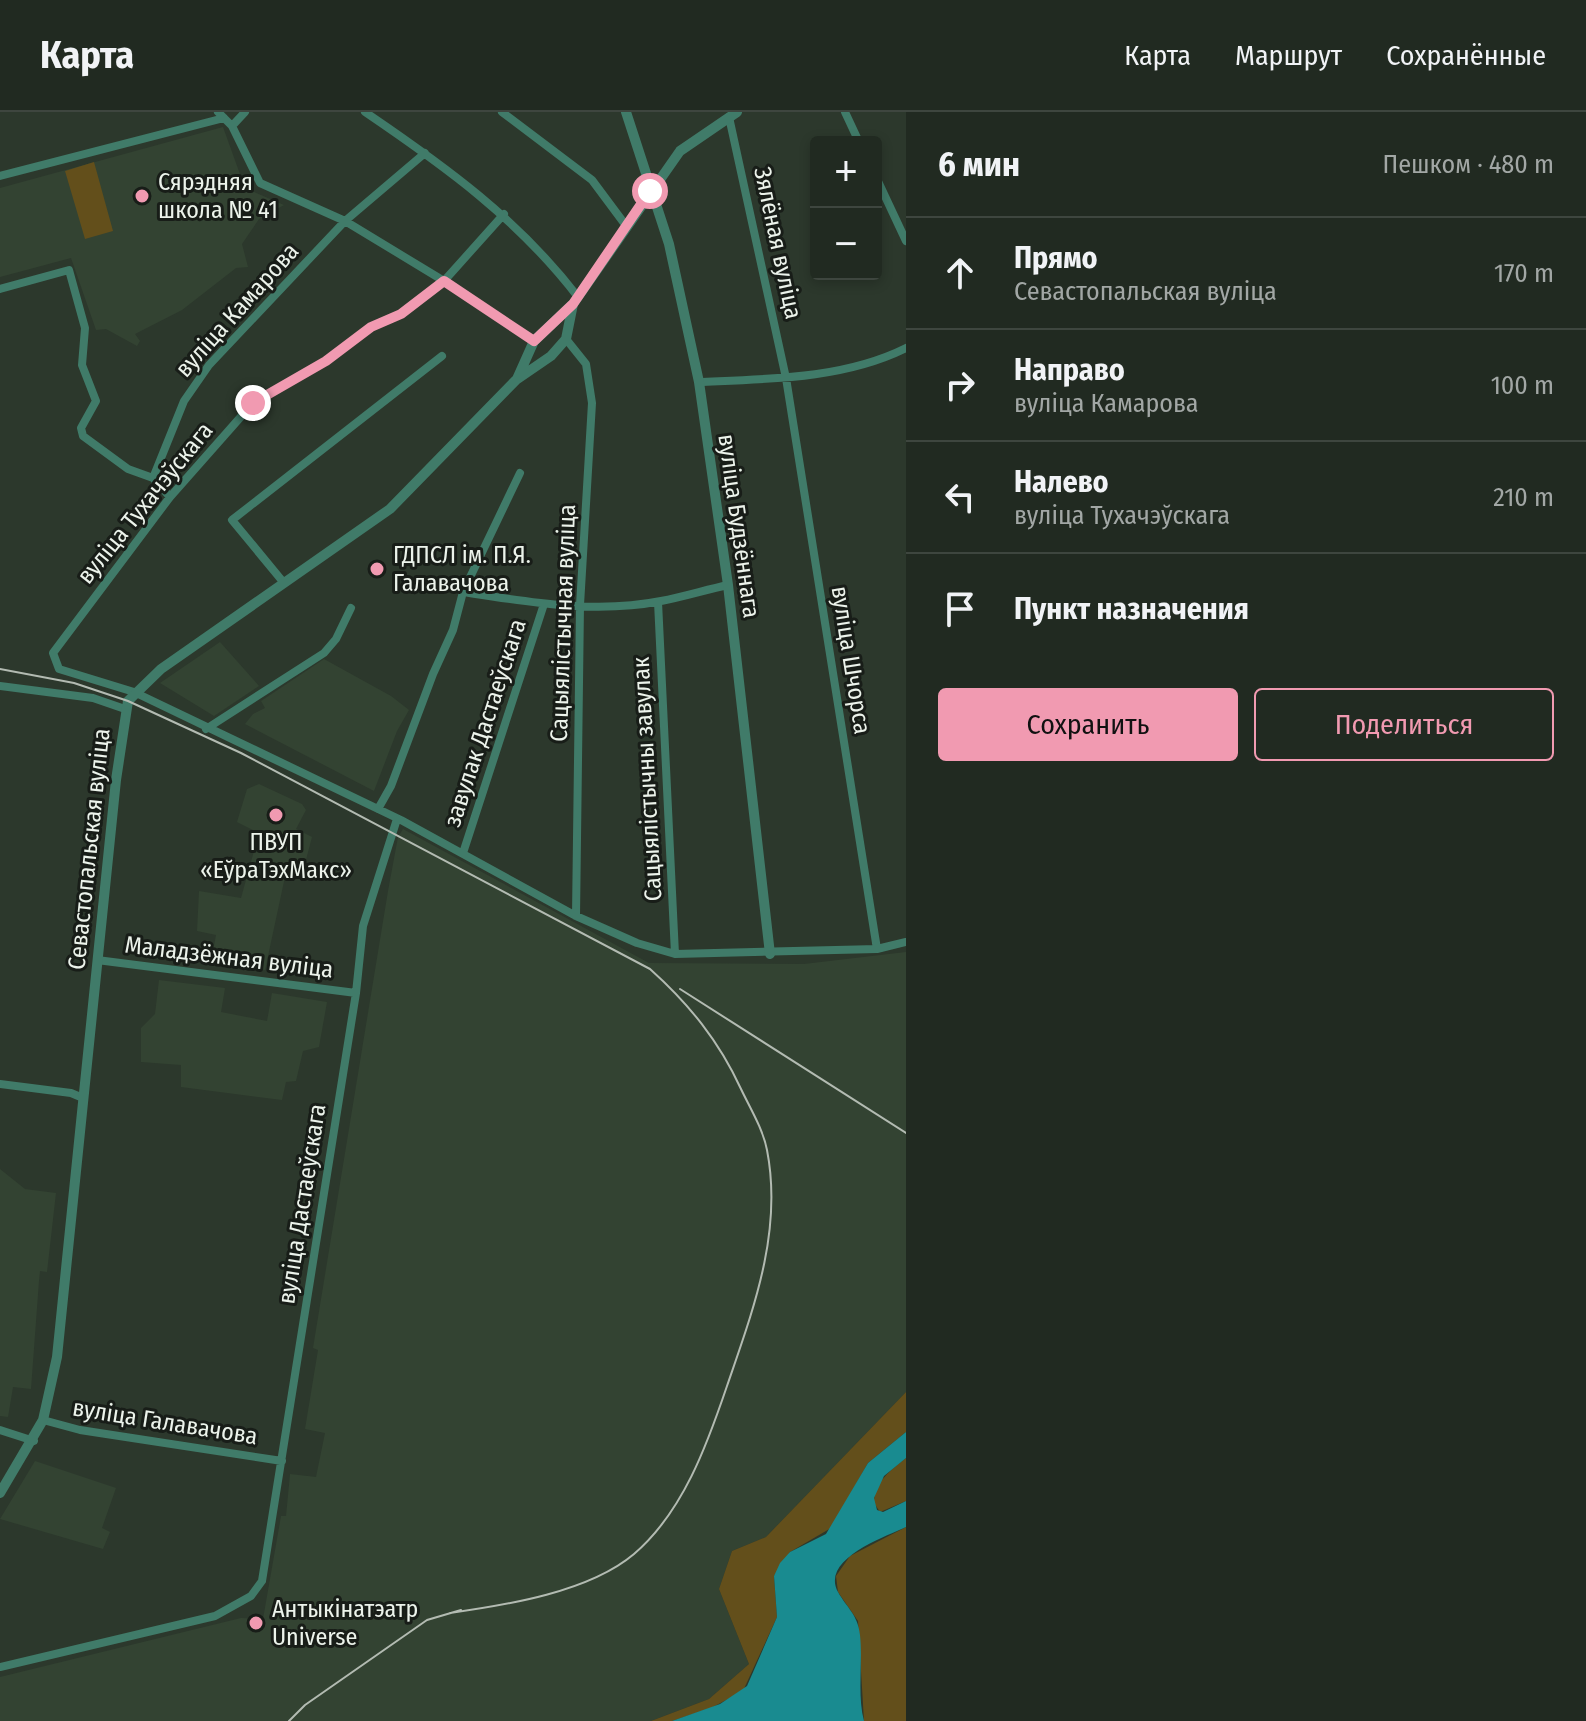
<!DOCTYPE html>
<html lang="ru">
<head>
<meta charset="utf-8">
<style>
  :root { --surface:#212a21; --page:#29322a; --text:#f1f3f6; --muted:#a2a7a5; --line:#3e463f; --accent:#f19ab1 }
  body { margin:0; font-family:"Fira Sans Condensed",sans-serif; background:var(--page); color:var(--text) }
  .controls { position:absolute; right:24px; top:24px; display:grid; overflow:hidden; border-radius:8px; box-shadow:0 4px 12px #0003 }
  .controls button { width:72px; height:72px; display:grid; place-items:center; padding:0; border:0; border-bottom:2px solid var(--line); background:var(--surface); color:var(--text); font:40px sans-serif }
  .stop { position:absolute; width:24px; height:24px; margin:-18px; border:6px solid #f19ab1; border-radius:50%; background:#fff }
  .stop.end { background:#f19ab1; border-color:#fff; box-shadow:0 2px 8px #0008 }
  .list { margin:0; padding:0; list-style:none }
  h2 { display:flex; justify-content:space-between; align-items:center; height:104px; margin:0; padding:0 32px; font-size:34px }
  h2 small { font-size:26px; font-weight:400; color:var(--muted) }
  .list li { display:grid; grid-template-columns:52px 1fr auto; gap:24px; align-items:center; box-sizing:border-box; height:112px; padding:0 32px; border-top:2px solid var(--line) }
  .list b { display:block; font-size:30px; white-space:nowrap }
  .list p { margin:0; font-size:26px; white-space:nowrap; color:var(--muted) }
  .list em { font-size:26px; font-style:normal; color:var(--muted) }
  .actions { display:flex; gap:16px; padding:24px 32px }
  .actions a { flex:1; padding:18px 0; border:2px solid var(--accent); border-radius:8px; text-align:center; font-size:28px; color:var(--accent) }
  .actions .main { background:var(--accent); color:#111 }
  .icon { flex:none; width:44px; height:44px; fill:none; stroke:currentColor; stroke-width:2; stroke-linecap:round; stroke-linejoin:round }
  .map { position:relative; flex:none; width:906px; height:1609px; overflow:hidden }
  header { display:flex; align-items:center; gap:48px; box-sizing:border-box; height:112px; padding:0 40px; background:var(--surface); border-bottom:2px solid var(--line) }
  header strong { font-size:38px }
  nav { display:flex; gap:44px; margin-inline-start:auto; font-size:28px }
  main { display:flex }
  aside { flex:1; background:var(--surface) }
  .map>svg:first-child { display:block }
</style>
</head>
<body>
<header>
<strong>Карта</strong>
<nav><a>Карта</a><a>Маршрут</a><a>Сохранённые</a></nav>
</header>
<main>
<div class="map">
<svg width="906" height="1609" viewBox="0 0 906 1609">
  <rect width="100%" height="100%" fill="#2c382c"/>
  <path fill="#334332" d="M 223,15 L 245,76 L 284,93 L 259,107 L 242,132 L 248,155 L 236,156 L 182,198 L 135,222 L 140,229 L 137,234 L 106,217 L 96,218 L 71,146 L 0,165 L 0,76 Z
    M 220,530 L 259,574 L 214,604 L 160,571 Z
    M 324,547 L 391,584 L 409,598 L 397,619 L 374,679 L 245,612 L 253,602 L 265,596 L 261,589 Z
    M 259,672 L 302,692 L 306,698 L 296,717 L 312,725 L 302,763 L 286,760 L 265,858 L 211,850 L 216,823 L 197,819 L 199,779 L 241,786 L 259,721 L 237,710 L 247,677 Z
    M 403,717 L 649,851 L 804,852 L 906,840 L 906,1280 L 766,1425 L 732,1439 L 719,1477 L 749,1552 L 709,1587 L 651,1609 L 0,1609 L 0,1565 L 241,1506 L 263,1507 L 281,1404 L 286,1404 L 290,1362 L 316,1365 L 325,1321 L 305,1317 L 318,1238 L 313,1236 L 388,779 L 398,725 Z
    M 159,868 L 225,876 L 221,900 L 267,909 L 272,881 L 327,890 L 319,935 L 303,939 L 296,969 L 286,970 L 282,988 L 181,975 L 181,953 L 141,950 L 141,916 L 155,902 Z
    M 0,1057 L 25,1077 L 56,1081 L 47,1160 L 40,1159 L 39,1169 L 31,1277 L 13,1275 L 8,1305 L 0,1304 Z
    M 35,1349 L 116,1376 L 102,1416 L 110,1420 L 103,1437 L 0,1407 Z"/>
  <path fill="#634f1b" d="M 94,50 L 113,119 L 85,127 L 65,59 Z
    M 906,1280 L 906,1320 L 868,1351 L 831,1416 L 790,1440 L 774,1464 L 777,1505 L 743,1579 L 711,1596 L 672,1609 L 651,1609 L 709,1587 L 749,1552 L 719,1477 L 732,1439 L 766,1425 Z
    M 906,1346 L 906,1389 L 880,1400 L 874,1391 C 874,1370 891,1358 906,1346 Z
    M 906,1415 L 906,1609 L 864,1609 L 858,1509 L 838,1480 L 836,1464 L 850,1444 Z"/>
  <path fill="#198b90" d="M 906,1320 L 906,1346 L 884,1364 L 874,1386 L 877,1398 L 883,1400 L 906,1389 L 906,1415 C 885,1425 820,1447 838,1480 C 847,1496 858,1503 860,1523 C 863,1550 857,1583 864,1609 L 672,1609 L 720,1592 L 747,1574 L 777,1505 L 774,1464 L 780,1451 L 790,1440 L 826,1422 L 868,1351 Z"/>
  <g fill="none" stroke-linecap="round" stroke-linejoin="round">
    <path stroke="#407b69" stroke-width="8" d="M 218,0 L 232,14 L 260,71 L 345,109 L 444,169 L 534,229
      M 365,0 C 446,55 518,107 578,185
      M 502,0 L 592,68 L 627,115
      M 845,0 L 859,30
      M 729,5 L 786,266 L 877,837
      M 232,14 L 245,0
      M 0,64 L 224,6
      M 876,65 L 906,129
      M 504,102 L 444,169 L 401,202 L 371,215 L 326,249 L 253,291 L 170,385 L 53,541 L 59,557 L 134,580 L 401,708 L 576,804 L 637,831 L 675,842 L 877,837 L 906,830
      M 0,177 L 69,158 L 85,216 L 82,253 L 96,289 L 81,316 L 83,324 L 128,357 L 153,366 L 170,385
      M 566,227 L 586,252 L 592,291 L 580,493 L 576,804
      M 699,270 C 768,267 844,267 906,236
      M 153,366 L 184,289 L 209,253 L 345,109 L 425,41
      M 284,471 L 232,408 L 442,244
      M 463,480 C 527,490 596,502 661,489 C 683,485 705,478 728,473
      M 658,490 L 675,842
      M 0,574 L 93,586 L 125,597
      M 206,617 L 324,541 L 336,527 L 351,496
      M 378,697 L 391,674 L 433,562 L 453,518 L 463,480 L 520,361
      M 463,741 L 544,492
      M 97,848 L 356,881
      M 0,972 L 71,981 L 83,986
      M 43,1308 L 80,1318 L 282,1349
      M 0,1318 L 34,1329
      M 0,1555 L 215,1504 L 251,1484 L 262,1469 L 356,881 L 363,814 L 397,707"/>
    <path stroke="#407b69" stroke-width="10" d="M 626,0 L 669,132 L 699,270 L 728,473 L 770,842
      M 517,267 L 534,229 L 573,192 L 680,39 L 737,0
      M 0,1381 L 43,1308 L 57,1245 L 116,668 L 128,589 L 161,557 L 390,397 L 516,268 L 551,244 L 566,227 L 573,192"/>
    <path stroke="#b3bbb2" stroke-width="2" d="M 0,557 L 74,571 L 128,589 L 241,641 L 650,857 C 689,892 719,929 741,977 C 750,996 763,1017 767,1038 C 783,1120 753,1198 727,1274 C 707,1333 683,1400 634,1442 C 589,1480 507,1493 450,1501
      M 680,877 L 906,1021
      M 289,1609 L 305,1593 L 427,1508 L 461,1498"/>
  </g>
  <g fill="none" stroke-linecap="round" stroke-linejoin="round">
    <path stroke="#f19ab1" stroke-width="10" d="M 253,291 L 326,249 L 371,215 L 401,202 L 444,169 L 534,229 L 573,192 L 650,79"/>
  </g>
  <g fill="#f19ab1" stroke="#181d18" stroke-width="3">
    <circle cx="142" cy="84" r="8"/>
    <circle cx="377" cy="457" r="8"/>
    <circle cx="276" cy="703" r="8"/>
    <circle cx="256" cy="1511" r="8"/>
  </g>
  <g text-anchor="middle" stroke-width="6" stroke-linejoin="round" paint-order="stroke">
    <g font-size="24" fill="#ecf3eb" stroke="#181d18" text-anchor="start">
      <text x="158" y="78">Сярэдняя<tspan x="158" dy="28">школа № 41</tspan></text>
      <text x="393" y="451">ГДПСЛ ім. П.Я.<tspan x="393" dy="28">Галавачова</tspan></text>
      <text x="276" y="738" text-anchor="middle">ПВУП<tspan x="276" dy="28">«ЕўраТэхМакс»</tspan></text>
      <text x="272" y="1505">Антыкінатэатр<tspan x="272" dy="28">Universe</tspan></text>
    </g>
    <g font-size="24" fill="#ecf3eb" stroke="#181d18">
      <text transform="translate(778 131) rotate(78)" y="8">Зялёная вуліца</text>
      <text transform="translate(237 198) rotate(-48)" y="8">вуліца Камарова</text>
      <text transform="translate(145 391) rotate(-51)" y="8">вуліца Тухачэўскага</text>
      <text transform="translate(739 414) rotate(82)" y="8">вуліца Будзённага</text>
      <text transform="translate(563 511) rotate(-88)" y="8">Сацыялістычная вуліца</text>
      <text transform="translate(851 548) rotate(81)" y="8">вуліца Шчорса</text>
      <text transform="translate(485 611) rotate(-72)" y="8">завулак Дастаеўскага</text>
      <text transform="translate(647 667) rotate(-93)" y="8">Сацыялістычны завулак</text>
      <text transform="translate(89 737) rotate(-84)" y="8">Севастопальская вуліца</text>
      <text transform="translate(229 845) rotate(7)" y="8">Маладзёжная вуліца</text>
      <text transform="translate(302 1092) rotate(-81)" y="8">вуліца Дастаеўскага</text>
      <text transform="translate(165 1310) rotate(9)" y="8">вуліца Галавачова</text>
    </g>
  </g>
</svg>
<div class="controls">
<button>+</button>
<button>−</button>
</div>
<div class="stop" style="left:650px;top:79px"></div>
<div class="stop end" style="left:253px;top:291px"></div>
</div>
<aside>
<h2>6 мин<small>Пешком · 480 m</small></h2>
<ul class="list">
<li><svg class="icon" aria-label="ahead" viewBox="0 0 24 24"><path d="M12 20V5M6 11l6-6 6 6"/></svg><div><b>Прямо</b><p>Севастопальская вуліца</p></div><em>170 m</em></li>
<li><svg class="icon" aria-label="right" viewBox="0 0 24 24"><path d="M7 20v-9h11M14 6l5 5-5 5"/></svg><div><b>Направо</b><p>вуліца Камарова</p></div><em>100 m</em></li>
<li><svg class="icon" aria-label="left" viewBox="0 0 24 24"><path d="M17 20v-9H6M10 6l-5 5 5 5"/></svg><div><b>Налево</b><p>вуліца Тухачэўскага</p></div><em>210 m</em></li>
<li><svg class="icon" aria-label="arrive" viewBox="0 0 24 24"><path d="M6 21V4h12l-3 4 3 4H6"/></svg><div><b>Пункт назначения</b></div></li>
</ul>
<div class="actions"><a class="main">Сохранить</a><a>Поделиться</a></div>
</aside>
</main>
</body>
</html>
